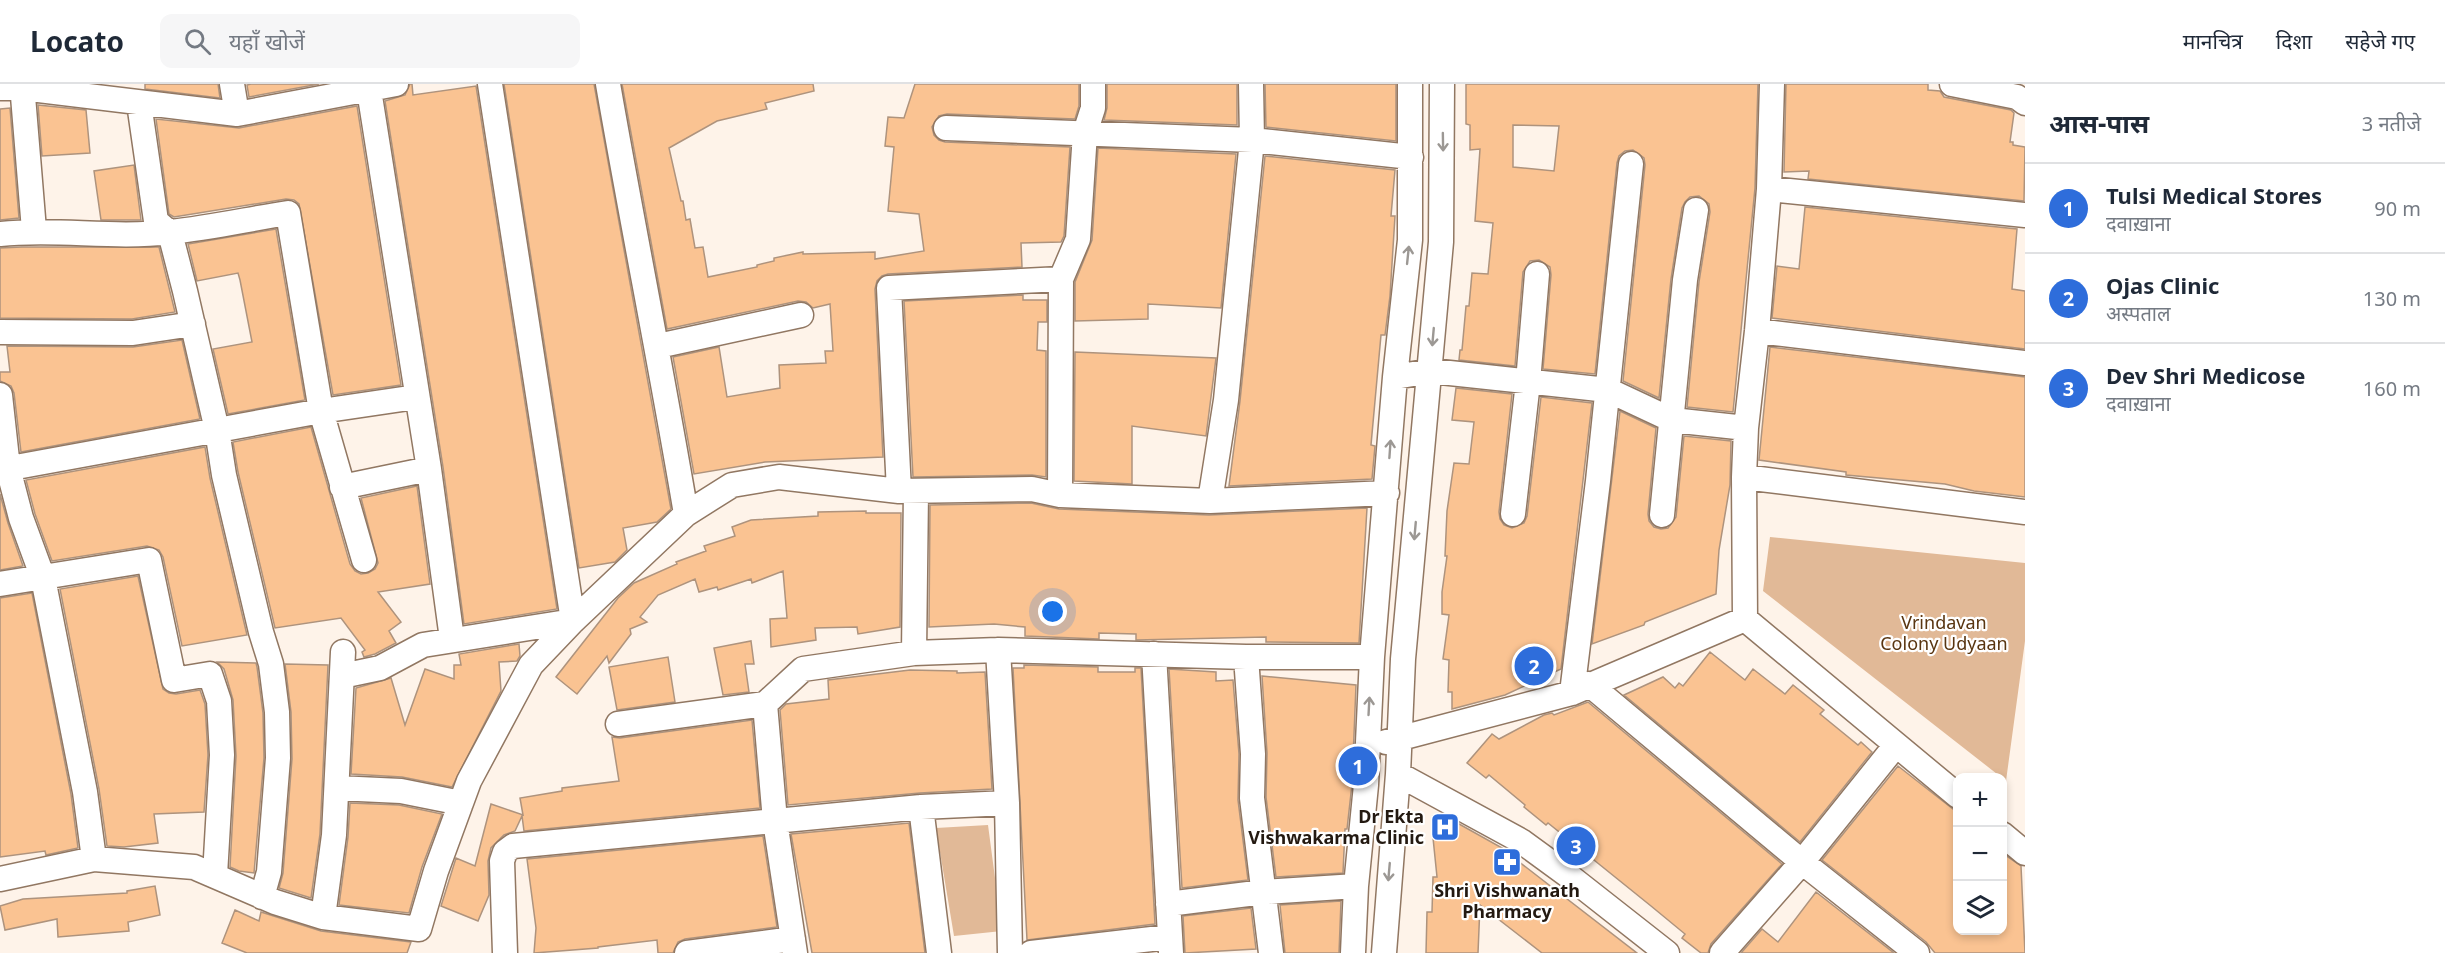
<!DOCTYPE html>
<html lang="hi">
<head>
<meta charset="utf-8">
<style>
  :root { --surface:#fff; --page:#f6f6f7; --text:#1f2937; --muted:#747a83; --line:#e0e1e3; --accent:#2e6ddb }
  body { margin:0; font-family:"Noto Sans","Noto Sans Devanagari",sans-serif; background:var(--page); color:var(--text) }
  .controls { position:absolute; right:18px; bottom:18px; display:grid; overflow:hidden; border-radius:12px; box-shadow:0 3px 9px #0003 }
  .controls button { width:54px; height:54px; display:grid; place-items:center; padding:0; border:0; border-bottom:2px solid var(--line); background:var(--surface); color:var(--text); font:30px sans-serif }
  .you { position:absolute; left:1053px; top:528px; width:21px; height:21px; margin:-15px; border:4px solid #fff; border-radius:50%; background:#1a73e8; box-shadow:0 0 0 9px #1a73e833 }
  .badge { display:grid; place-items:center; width:39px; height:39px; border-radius:50%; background:var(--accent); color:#fff; font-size:20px; font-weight:700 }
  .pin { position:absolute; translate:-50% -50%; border:3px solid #fff; box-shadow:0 2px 6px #0006 }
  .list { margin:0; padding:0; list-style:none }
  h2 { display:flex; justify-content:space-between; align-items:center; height:78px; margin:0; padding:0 24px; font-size:26px }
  h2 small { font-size:20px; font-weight:400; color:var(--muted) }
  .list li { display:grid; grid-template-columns:39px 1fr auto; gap:18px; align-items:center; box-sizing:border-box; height:90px; padding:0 24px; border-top:2px solid var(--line) }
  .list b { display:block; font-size:22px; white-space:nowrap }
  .list p { margin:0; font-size:20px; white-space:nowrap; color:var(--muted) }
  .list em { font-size:20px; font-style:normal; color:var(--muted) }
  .icon { flex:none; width:33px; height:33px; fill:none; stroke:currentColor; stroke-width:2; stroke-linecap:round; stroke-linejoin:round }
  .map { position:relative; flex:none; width:2025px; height:869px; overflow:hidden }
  header { display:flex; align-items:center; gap:36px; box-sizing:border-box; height:84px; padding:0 30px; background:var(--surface); border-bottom:2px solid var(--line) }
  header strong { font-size:28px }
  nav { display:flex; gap:33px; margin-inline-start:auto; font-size:21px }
  .search { width:420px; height:54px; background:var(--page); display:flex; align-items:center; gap:15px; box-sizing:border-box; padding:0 21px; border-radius:12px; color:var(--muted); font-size:22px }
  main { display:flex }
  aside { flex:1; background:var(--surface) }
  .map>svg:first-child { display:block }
</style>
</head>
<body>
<header>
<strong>Locato</strong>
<div class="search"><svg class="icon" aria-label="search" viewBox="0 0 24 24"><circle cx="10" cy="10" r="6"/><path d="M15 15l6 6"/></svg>यहाँ खोजें</div>
<nav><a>मानचित्र</a><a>दिशा</a><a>सहेजे गए</a></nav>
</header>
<main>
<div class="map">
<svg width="2025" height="869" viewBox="0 0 2025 869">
  <rect width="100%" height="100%" fill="#fef3e9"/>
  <path fill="#e1b997" d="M 1770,453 L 2025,479 L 2025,557 L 2006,697 L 1763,507 Z
    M 988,741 L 1002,847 L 954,852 L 936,744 Z"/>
  <path fill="#fac392" stroke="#ae937d" stroke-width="1.5" fill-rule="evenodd" d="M 145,0 L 218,0 L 220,14 L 145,5 Z
    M 251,0 L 319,0 L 249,13 L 247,1 Z
    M 410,0 L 412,0 L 413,11 L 476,2 L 557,525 L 464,540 L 443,383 L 385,17 L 405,11 Z
    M 504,0 L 594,0 L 671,425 L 657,438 L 623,444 L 627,466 L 615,478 L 579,484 Z
    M 622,0 L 813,0 L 814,7 L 765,19 L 767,25 L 717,37 L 669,64 L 681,117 L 683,117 L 686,136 L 690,135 L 695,164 L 703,163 L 708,193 L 757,183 L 757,181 L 774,177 L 774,174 L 803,168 L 803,170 L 875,168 L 875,175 L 924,167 L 919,130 L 888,127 L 894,63 L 885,62 L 888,33 L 904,34 L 915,0 L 1079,0 L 1079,22 L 1075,35 L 947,30 L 939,32 L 932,43 L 934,51 L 939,56 L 945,58 L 1070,63 L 1064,152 L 1061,158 L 1021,159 L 1022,183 L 888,190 L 882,192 L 877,197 L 875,205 L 883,373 L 765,378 L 694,390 L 673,273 L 719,263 L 727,313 L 780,304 L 779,281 L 826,279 L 825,267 L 833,267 L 830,220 L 813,224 L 806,218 L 798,217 L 667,245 Z
    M 1107,0 L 1237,0 L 1237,41 L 1104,36 L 1107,24 Z
    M 1265,0 L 1396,0 L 1396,57 L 1266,43 Z
    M 1466,0 L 1758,0 L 1755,104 L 1733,328 L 1687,323 L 1699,198 L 1710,128 L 1709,120 L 1699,112 L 1690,113 L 1685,118 L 1682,124 L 1671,195 L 1659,314 L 1623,297 L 1645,81 L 1644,74 L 1633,66 L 1625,67 L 1619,72 L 1617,79 L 1595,290 L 1543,285 L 1551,191 L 1550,183 L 1539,176 L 1530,177 L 1523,188 L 1515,282 L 1459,276 L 1460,266 L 1462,266 L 1466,222 L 1469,222 L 1472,189 L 1488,190 L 1493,139 L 1475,137 L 1480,65 L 1470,66 L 1470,41 L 1466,40 ZM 1513,41 L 1559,42 L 1554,87 L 1513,83 Z
    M 1786,0 L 1928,0 L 1928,6 L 1940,7 L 1944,13 L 2011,26 L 2014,29 L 2010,58 L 2013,58 L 2013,61 L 2025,63 L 2024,117 L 1808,95 L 1809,87 L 1784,88 Z
    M 38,21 L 86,26 L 90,69 L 42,72 Z
    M 357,22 L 401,301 L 333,311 L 299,120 L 294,116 L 286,115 L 174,133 L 169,130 L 156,35 L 239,44 Z
    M 10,24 L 19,134 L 0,136 L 0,25 Z
    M 1098,64 L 1236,70 L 1221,224 L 1148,220 L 1148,235 L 1075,237 L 1075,198 L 1092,156 Z
    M 1265,72 L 1395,86 L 1391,132 L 1395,132 L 1390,212 L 1385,251 L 1381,251 L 1371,361 L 1375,362 L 1372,395 L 1229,402 L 1240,317 Z
    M 134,81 L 141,136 L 101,136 L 94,87 Z
    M 1805,123 L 2017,145 L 2012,205 L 2025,207 L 2025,265 L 1772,234 L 1777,182 L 1799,185 Z
    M 276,145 L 305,316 L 228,330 L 213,265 L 252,258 L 240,196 L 238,189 L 197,197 L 188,160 Z
    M 22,163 L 159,163 L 175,228 L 132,235 L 0,234 L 0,164 Z
    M 1023,211 L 1023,216 L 1047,216 L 1047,238 L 1038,238 L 1037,266 L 1046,267 L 1046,393 L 1032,391 L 913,393 L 904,217 Z
    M 182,256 L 200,335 L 21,368 L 14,309 L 11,302 L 0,297 L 0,288 L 10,288 L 7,262 L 133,263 Z
    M 1770,263 L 2025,293 L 2025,413 L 1974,407 L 1945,400 L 1846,391 L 1846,388 L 1759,376 Z
    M 1075,268 L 1216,274 L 1206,352 L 1132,342 L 1132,400 L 1074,397 Z
    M 1456,304 L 1512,310 L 1499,428 L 1500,435 L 1504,441 L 1512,444 L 1524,439 L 1527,432 L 1541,313 L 1592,319 L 1561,585 L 1505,611 L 1452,625 L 1452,608 L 1448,608 L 1449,576 L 1443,575 L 1449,531 L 1442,530 L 1442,508 L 1447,472 L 1445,472 L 1447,427 L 1454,379 L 1469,380 L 1474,338 L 1452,336 Z
    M 1620,327 L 1656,344 L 1648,430 L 1649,437 L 1654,443 L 1661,445 L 1668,444 L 1676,433 L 1684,352 L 1731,357 L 1730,401 L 1719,466 L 1716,510 L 1645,538 L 1644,541 L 1592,560 Z
    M 311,343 L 350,480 L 355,487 L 361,490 L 368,489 L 375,485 L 378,479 L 361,414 L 417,402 L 430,500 L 378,508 L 401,538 L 389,547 L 396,559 L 375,570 L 364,573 L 362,568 L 365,566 L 341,534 L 275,544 L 238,388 L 233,358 Z
    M 205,363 L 210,394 L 247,551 L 182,562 L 163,473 L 159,466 L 147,462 L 52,477 L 35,430 L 26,396 Z
    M 0,410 L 8,439 L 23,482 L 0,486 Z
    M 1031,419 L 1059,425 L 1209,431 L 1367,424 L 1359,559 L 1266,558 L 1266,553 L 1136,556 L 1136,550 L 1099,549 L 1099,555 L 1025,552 L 1025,543 L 994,540 L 929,543 L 930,421 Z
    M 866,427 L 866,429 L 901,429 L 900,543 L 858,550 L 857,543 L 815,544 L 816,556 L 771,563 L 770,535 L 787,534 L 783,487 L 752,499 L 751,495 L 718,506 L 717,503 L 699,508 L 695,495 L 658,511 L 640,533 L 647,538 L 630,545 L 631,550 L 609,579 L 607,572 L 577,610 L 556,593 L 618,514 L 634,499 L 677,480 L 676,478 L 706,467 L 704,462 L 735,452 L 732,443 L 751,436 L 818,432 L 818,428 Z
    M 138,492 L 163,605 L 169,609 L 176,610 L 200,606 L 205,620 L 208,671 L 204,728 L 154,730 L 158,759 L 124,763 L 107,762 L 99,705 L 60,505 Z
    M 32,509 L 71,710 L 78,764 L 46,771 L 45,767 L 0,773 L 0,514 Z
    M 751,557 L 754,580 L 745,580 L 749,608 L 723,611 L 714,564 Z
    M 519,560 L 520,572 L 517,577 L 499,578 L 501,607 L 452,703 L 402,693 L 351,690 L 356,604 L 391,594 L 405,641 L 425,585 L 454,595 L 454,581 L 461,581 L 459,570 Z
    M 1710,568 L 1745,596 L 1753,585 L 1785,610 L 1793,601 L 1824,626 L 1820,630 L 1858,661 L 1861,658 L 1872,668 L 1800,758 L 1624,611 L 1663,593 L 1675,604 L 1679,599 L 1683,602 Z
    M 668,573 L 675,618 L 617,626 L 609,583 Z
    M 217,578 L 256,579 L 257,583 L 263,629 L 264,674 L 254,789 L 239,787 L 230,783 L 236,672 L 233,616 L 224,585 Z
    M 285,580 L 328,581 L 320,750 L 311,814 L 279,804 L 283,789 L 292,675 L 291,628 Z
    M 1024,581 L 1098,583 L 1098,588 L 1135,588 L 1135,584 L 1141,584 L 1155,840 L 1027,856 L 1013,584 L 1024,584 Z
    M 1169,585 L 1216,588 L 1216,597 L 1233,596 L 1239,670 L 1238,716 L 1248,796 L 1182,804 Z
    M 910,586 L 957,587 L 957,589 L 985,588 L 992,705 L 920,709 L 788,721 L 780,626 L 786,620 L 829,615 L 828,596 Z
    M 1262,592 L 1356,601 L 1352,700 L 1347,745 L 1345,745 L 1343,789 L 1276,793 L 1266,713 L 1267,669 Z
    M 1588,618 L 1782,780 L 1711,860 L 1708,869 L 1701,869 L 1682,854 L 1685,850 L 1651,822 L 1548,739 L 1546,741 L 1524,723 L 1525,721 L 1489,691 L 1486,694 L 1467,679 L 1492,650 L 1499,655 L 1544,631 L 1552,629 L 1554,631 Z
    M 752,636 L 760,724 L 524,747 L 522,732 L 515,747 L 504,751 L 491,764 L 488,777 L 489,811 L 478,837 L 441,822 L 456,774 L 475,782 L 491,720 L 523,731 L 520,714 L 562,707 L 562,704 L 619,697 L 612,653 L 620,654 Z
    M 1898,682 L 1958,729 L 1958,846 L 2002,846 L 2002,769 L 2021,782 L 2025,869 L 1935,869 L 1926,858 L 1822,776 Z
    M 350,719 L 399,721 L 442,730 L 422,783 L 409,829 L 339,821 L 348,753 Z
    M 1443,731 L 1520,774 L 1518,777 L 1637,869 L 1542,869 L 1480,821 L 1478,869 L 1426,869 L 1427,828 L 1432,828 L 1433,793 L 1437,793 L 1432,744 Z
    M 909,739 L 925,869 L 812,869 L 791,750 Z
    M 763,752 L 777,843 L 685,855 L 678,858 L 673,869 L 658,869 L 657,856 L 598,863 L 598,864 L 534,869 L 536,844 L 527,775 Z
    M 155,802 L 160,831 L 128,838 L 129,847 L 58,853 L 57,835 L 5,846 L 0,822 L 23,815 L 127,809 L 127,807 Z
    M 1816,808 L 1894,869 L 1741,869 L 1762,845 L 1778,858 Z
    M 1341,817 L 1339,869 L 1285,869 L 1280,821 Z
    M 1251,824 L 1256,865 L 1185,869 L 1183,832 Z
    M 235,826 L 259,837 L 261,828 L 321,847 L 411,858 L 407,869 L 247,869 L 222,859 Z"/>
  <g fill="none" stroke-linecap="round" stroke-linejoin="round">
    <g stroke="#917762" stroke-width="27">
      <path id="minor" d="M 22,0 L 34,146
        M 232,0 L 237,30
        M 490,0 L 573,537
        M 608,0 C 633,144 662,287 686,430
        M 1772,0 L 1769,105 L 1757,247 L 1746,344 L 1744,393 L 1745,535 L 1958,712
        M 1952,0 L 2017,13 L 2025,19
        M 0,4 L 22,4 L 237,30 L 396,0
        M 369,6 L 429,385 L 452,555
        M 139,19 L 156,137 L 170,149 L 185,207 L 217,346 L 224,391 L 261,548 L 271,580 L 277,628 L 278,674 L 269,788 L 262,813
        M 946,44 L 1252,56 L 1411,73
        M 1769,105 L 2025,131
        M 0,150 C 57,144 113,155 170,148 C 210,144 249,135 288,129 L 321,327 L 364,476
        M 1757,247 L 2025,279
        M 0,248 L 133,249 L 193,240
        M 658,262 L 801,231
        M 1395,293 L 1431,287 L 1608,306 L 1672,336 L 1746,344
        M 0,311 L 8,384 L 21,434 L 43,494 L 85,708 L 94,775
        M 0,386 L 321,327 L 416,313
        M 1744,393 L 2025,428
        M 342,403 L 429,385
        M 899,407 L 889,204 L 1061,195
        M 1060,411 L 1061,195 L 1078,155 L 1085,49 L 1093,24 L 1093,0
        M 1210,417 L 1226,316 L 1252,56 L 1251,0
        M 1513,430 L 1528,298 L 1537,190
        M 1662,431 L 1685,196 L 1696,126
        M 0,500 L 149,476 L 174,596 L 210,590 L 219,617 L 222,671 L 215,791
        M 998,566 L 1007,719 L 1010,869
        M 914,569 L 916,407
        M 1154,570 L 1171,869
        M 1246,573 L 1253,670 L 1252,714 L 1271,869
        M 342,592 L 380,584 L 423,561 L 573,537
        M 1589,600 L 1802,778 L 1917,869
        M 1572,609 L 1598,397 L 1631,80
        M 618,640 L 765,620
        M 1386,658 L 1572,609 L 1745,535
        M 1398,690 L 1521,757 L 1569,792 L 1667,869
        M 337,704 L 401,707 L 461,719
        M 921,723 L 939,869
        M 2002,750 L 2025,769
        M 0,795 L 94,775 L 194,783 L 275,818 L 323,833 L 419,845 L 436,787 L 469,697 L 531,581 L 573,537 L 686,430 L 732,401 L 779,393 L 899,407 L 1032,405 L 1060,411 L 1210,417 L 1387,409
        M 1168,820 L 1264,808 L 1356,802
        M 323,833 L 334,751 L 343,568
        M 505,869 L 502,777 L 505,768 L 513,762 L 921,723 L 1007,719
        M 687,869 L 793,855
        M 795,869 L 775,737 L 765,620 L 803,585 L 914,569 L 998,566 L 1246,573 L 1372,573
        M 1031,869 L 1169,853
        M 1353,869 L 1356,802 L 1366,701 L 1372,573 L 1395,293 L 1410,156 L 1410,0
        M 1384,869 L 1398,690 L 1403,575 L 1441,158 L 1442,0
        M 1722,869 L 1802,778 L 1896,661"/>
    </g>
    <use href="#minor" stroke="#fff" stroke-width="24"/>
  </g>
  <defs><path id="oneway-shaft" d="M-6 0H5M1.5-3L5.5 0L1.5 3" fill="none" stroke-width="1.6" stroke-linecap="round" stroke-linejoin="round" transform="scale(1.5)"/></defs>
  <g stroke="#9c9894">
    <use href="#oneway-shaft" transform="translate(1443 58) rotate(89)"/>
    <use href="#oneway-shaft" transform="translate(1408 171) rotate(-84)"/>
    <use href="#oneway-shaft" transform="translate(1433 253) rotate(95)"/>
    <use href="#oneway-shaft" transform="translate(1390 365) rotate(-86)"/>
    <use href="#oneway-shaft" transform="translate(1415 447) rotate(95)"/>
    <use href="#oneway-shaft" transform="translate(1369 622) rotate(-87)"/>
    <use href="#oneway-shaft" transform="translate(1389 788) rotate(95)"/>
  </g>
  <defs>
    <g id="hospital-square" transform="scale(1.5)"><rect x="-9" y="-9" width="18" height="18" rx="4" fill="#2e6ddb" stroke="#fff"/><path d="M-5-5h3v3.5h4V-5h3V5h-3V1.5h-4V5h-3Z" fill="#fff"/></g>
    <g id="pharmacy-square" transform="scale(1.5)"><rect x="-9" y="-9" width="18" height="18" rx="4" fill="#2e6ddb" stroke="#fff"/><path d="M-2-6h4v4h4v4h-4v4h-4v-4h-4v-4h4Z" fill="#fff"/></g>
  </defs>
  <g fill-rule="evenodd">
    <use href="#hospital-square" x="1445" y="743"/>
    <use href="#pharmacy-square" x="1507" y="778"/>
  </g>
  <g text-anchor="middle" stroke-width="4.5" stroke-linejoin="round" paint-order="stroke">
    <g font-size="18" fill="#593510" stroke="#fff">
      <text x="1944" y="545">Vrindavan<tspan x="1944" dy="21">Colony Udyaan</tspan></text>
    </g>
    <g font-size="18" font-weight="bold" fill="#231911" stroke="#fff" text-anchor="end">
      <text x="1424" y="739">Dr Ekta<tspan x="1424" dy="21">Vishwakarma Clinic</tspan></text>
      <text x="1507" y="813" text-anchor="middle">Shri Vishwanath<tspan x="1507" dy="21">Pharmacy</tspan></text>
    </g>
  </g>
</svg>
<div class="controls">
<button>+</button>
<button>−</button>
<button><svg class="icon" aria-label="layers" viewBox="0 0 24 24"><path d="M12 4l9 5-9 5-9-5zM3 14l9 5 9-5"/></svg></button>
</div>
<div class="you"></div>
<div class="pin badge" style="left:1358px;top:682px">1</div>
<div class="pin badge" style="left:1534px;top:582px">2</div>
<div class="pin badge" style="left:1576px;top:762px">3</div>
</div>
<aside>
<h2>आस-पास<small>3 नतीजे</small></h2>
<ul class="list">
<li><span class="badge">1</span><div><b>Tulsi Medical Stores</b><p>दवाख़ाना</p></div><em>90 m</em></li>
<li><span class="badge">2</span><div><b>Ojas Clinic</b><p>अस्पताल</p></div><em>130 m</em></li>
<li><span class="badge">3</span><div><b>Dev Shri Medicose</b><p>दवाख़ाना</p></div><em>160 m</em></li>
</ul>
</aside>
</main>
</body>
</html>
